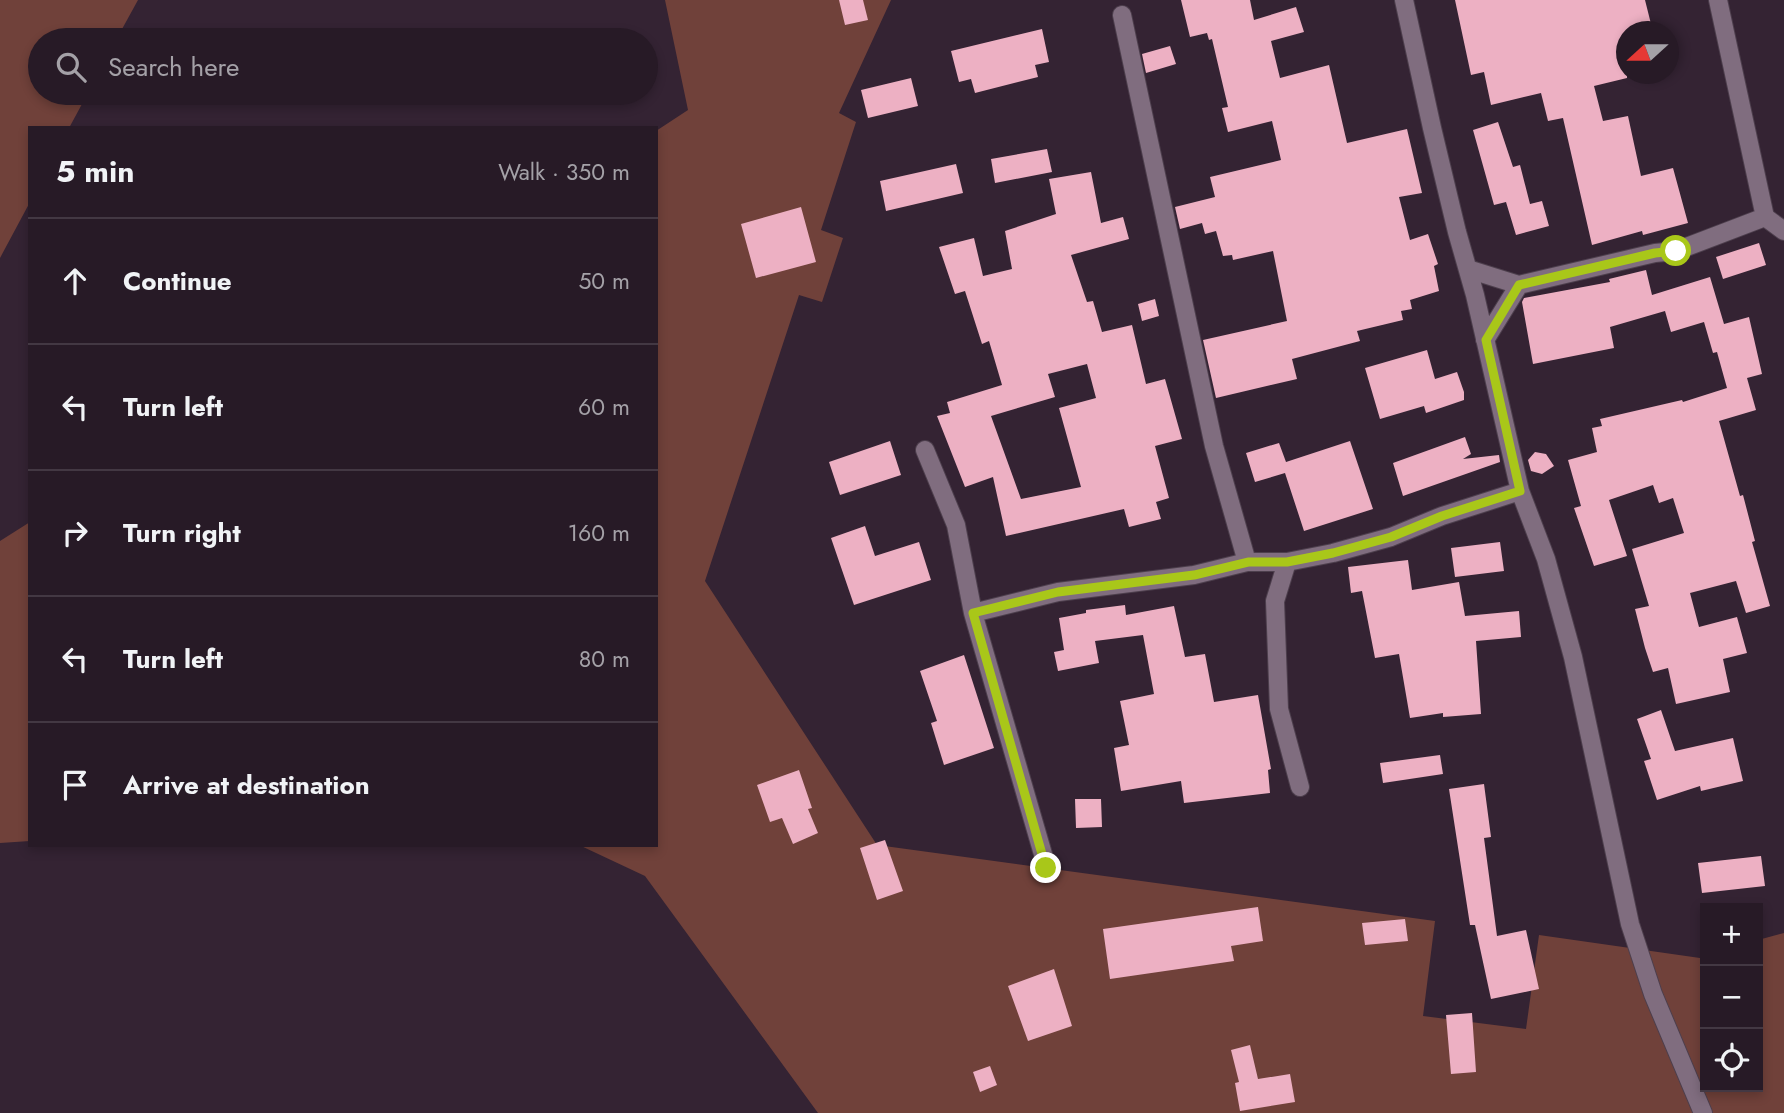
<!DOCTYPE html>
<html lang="en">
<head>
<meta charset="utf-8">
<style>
  :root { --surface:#271a26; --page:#332732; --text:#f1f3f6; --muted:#a4a1a7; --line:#433843 }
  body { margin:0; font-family:Jost,sans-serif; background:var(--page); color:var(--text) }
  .controls { position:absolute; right:21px; bottom:21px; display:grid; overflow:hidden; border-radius:0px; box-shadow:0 4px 10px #0003 }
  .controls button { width:63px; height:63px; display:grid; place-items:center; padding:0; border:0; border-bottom:2px solid var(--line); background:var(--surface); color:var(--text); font:35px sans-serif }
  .compass { position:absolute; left:1616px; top:21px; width:63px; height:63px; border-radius:50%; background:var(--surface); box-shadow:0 4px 10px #0003; rotate:249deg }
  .stop { position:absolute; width:21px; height:21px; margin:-16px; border:5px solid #a9c719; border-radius:50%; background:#fff }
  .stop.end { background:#a9c719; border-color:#fff; box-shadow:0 2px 7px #0008 }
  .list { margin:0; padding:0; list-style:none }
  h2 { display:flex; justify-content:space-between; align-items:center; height:91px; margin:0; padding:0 28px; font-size:30px }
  h2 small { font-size:23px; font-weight:400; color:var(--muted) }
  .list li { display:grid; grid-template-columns:46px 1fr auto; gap:21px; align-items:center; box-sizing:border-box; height:126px; padding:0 28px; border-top:2px solid var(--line) }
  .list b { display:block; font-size:26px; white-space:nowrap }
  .list em { font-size:23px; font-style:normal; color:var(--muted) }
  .icon { flex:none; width:38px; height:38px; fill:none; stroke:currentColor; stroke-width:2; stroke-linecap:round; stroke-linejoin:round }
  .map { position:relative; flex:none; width:1784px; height:1113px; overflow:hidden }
  .search { position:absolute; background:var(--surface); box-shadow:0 4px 10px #0003; left:28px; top:28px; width:630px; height:77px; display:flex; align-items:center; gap:18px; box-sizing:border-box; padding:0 24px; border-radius:38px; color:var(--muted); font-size:26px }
  .panel { position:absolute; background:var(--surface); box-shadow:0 4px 10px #0003; left:28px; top:126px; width:630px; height:721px; border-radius:0px }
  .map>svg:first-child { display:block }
</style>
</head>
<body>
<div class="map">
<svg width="1784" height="1113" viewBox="0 0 1784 1113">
  <rect width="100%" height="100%" fill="#342333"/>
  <path fill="#70413a" d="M 0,0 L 138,0 L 116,40 L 40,40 L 40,93 L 88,93 L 69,128 L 30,128 L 30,202 L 0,258 Z
    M 665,0 L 891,0 L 839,113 L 856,122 L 821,230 L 843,238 L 822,302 L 799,295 L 705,581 L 877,845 L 1435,921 L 1423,1016 L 1526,1029 L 1539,935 L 1700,958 L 1705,956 L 1705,1087 L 1758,1087 L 1758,940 L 1784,933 L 1784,1113 L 818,1113 L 645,876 L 579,845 L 656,845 L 656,131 L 688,110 Z
    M 30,522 L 30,841 L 0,843 L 0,541 Z"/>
  <path fill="#edb0c3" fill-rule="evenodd" d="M 839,0 L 863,0 L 868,20 L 845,25 Z
    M 1181,0 L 1250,0 L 1254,20 L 1296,7 L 1304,32 L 1271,41 L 1280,78 L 1329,65 L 1347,143 L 1407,129 L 1422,193 L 1399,197 L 1410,240 L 1428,234 L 1438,264 L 1434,266 L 1439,291 L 1410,300 L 1412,309 L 1401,311 L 1403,320 L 1357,331 L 1360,341 L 1292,359 L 1297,379 L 1216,398 L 1203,340 L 1287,321 L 1273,251 L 1233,260 L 1232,255 L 1223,256 L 1216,231 L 1205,234 L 1202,223 L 1180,229 L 1175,207 L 1215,197 L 1210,177 L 1281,160 L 1272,121 L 1228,132 L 1222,108 L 1228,107 L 1212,39 L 1209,40 L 1207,33 L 1190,37 Z
    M 1455,0 L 1645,0 L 1653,32 L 1627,32 L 1627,78 L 1594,86 L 1603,121 L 1628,116 L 1641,176 L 1673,168 L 1688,223 L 1643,235 L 1642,231 L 1592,245 L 1563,118 L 1548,121 L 1541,93 L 1491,105 L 1484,72 L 1471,75 Z
    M 1042,29 L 1049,62 L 1035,65 L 1038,77 L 975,93 L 971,79 L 959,82 L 951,51 Z
    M 1170,46 L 1176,64 L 1146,73 L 1142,54 Z
    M 911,78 L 918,106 L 868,118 L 861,90 Z
    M 1498,122 L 1513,167 L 1520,165 L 1530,204 L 1542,201 L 1549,226 L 1516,235 L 1506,202 L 1494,205 L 1473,130 Z
    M 1047,149 L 1052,172 L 995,183 L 991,159 Z
    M 956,164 L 963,193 L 886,211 L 880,181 Z
    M 1091,172 L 1101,223 L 1123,217 L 1129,239 L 1071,255 L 1087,302 L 1093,301 L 1102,332 L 1132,325 L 1146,384 L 1165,379 L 1182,439 L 1155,446 L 1169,498 L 1156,502 L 1161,519 L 1129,527 L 1124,509 L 1006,536 L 993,477 L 965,487 L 937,416 L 950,413 L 947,402 L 1002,385 L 989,341 L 982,344 L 965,291 L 955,294 L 939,247 L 974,238 L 983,276 L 1012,269 L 1005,231 L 1056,214 L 1049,179 ZM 1087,364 L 1096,398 L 1059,408 L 1081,487 L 1021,499 L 991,416 L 1055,397 L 1048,374 Z
    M 801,207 L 816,262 L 756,278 L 741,224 Z
    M 1759,243 L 1766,265 L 1723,279 L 1716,257 Z
    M 1646,270 L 1652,295 L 1710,277 L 1724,324 L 1749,317 L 1762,374 L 1747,378 L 1756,410 L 1719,421 L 1740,496 L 1743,495 L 1755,541 L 1752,542 L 1770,606 L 1746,613 L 1736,581 L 1690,593 L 1699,627 L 1737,617 L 1747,653 L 1723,659 L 1730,692 L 1676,704 L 1668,668 L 1653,672 L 1645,648 L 1635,609 L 1649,606 L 1632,549 L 1684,533 L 1673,498 L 1659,503 L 1653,485 L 1609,500 L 1627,556 L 1594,566 L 1574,508 L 1581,506 L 1568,460 L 1597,452 L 1592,428 L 1602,426 L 1600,419 L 1682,400 L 1683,402 L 1727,388 L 1717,352 L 1713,353 L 1704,322 L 1671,332 L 1665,311 L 1610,327 L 1614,348 L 1533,364 L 1522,302 L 1524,298 L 1610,282 L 1609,279 Z
    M 1155,299 L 1159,316 L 1142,321 L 1138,304 Z
    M 1427,350 L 1435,379 L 1457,372 L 1464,392 L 1464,400 L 1426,413 L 1424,406 L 1380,419 L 1365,368 Z
    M 1465,437 L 1471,454 L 1463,459 L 1499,455 L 1500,462 L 1403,496 L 1393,463 Z
    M 890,441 L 901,475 L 840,495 L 829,462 Z
    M 1350,441 L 1373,509 L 1304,531 L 1285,473 L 1255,482 L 1246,453 L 1279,443 L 1286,462 Z
    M 1535,452 L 1546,454 L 1554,466 L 1542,474 L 1531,471 L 1528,460 Z
    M 865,526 L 875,556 L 919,542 L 931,580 L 854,605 L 831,538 Z
    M 1500,542 L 1504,571 L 1455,577 L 1451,548 Z
    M 1408,560 L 1412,590 L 1459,582 L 1465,616 L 1519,611 L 1521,637 L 1476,641 L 1481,714 L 1443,717 L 1443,713 L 1410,718 L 1399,654 L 1375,658 L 1362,591 L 1351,593 L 1348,567 Z
    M 1125,605 L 1126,615 L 1174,606 L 1185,657 L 1205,654 L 1214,702 L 1258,695 L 1271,769 L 1268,770 L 1270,793 L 1184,803 L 1181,781 L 1121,791 L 1114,748 L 1129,745 L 1120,701 L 1154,694 L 1143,635 L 1095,641 L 1099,663 L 1058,671 L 1054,652 L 1064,650 L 1059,618 L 1086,613 L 1086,610 Z
    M 964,655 L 994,748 L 944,765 L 931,723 L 937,721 L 920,671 Z
    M 1661,710 L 1675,751 L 1733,738 L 1743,781 L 1701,791 L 1700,786 L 1657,800 L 1644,761 L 1651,759 L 1637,719 Z
    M 1440,755 L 1443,774 L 1383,783 L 1380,763 Z
    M 799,770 L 812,808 L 808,809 L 818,833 L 793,844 L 782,818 L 770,822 L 757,785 Z
    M 1484,784 L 1491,837 L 1484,838 L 1497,936 L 1526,930 L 1539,989 L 1491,999 L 1475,925 L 1470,925 L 1449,789 Z
    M 1075,799 L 1101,799 L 1102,827 L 1076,828 Z
    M 885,840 L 903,891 L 877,900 L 860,848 Z
    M 1761,856 L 1765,886 L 1702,893 L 1698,863 Z
    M 1258,907 L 1263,941 L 1231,946 L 1234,961 L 1110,979 L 1103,929 Z
    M 1405,919 L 1408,941 L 1365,945 L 1362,923 Z
    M 1054,969 L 1072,1026 L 1028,1041 L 1008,986 Z
    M 1472,1013 L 1476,1072 L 1451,1074 L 1446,1015 Z
    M 1250,1045 L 1258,1079 L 1290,1074 L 1295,1102 L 1240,1111 L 1235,1083 L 1239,1082 L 1231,1050 Z
    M 990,1066 L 997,1085 L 980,1092 L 973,1072 Z"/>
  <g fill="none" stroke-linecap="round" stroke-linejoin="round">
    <g stroke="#4d3f4d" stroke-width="20">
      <path id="minor" d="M 1404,0 L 1432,128 L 1457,232 L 1475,295 L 1520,491 L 1546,559 L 1573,657 L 1630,924 L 1653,994 L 1703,1113
        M 1718,0 L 1765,217 L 1784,231
        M 1122,15 L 1214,446 L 1247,562
        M 1468,269 L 1519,285
        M 1485,340 L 1519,285 L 1655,253 L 1676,251 L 1765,217
        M 925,450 L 956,525 L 973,613
        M 1287,562 L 1275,601 L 1279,709 L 1300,787
        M 1047,868 L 973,613 L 1058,592 L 1194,575 L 1247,562 L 1287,562 L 1333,553 L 1391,537 L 1442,516 L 1520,491"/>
    </g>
    <use href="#minor" stroke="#806d7f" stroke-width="18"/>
  </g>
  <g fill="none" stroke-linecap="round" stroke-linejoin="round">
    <path stroke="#a9c719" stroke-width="9" d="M 1046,868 L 973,613 L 1058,592 L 1194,575 L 1248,562 L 1287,562 L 1333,553 L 1391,537 L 1442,516 L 1520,491 L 1486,340 L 1519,285 L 1655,253 L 1676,251"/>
  </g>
</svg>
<div class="controls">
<button>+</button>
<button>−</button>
<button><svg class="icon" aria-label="locate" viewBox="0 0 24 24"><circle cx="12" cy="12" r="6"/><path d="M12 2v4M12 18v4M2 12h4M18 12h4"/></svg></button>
</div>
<svg class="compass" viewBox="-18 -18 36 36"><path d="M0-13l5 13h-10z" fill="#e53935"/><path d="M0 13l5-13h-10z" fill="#a4a1a7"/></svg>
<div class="stop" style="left:1676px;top:251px"></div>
<div class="stop end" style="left:1046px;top:868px"></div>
<div class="search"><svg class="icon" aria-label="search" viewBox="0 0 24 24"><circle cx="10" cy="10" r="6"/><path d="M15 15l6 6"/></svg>Search here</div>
<section class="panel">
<h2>5 min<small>Walk · 350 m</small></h2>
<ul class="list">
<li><svg class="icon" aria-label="ahead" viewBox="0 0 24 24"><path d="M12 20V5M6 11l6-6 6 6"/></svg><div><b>Continue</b></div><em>50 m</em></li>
<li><svg class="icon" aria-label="left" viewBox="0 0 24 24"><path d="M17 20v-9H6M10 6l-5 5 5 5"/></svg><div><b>Turn left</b></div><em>60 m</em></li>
<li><svg class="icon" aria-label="right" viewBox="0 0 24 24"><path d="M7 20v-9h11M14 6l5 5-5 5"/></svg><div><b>Turn right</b></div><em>160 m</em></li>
<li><svg class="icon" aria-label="left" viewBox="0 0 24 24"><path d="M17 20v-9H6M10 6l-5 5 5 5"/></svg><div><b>Turn left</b></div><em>80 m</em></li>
<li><svg class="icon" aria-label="arrive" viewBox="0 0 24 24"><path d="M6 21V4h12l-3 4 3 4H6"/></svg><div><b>Arrive at destination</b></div></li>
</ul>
</section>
</div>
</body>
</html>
